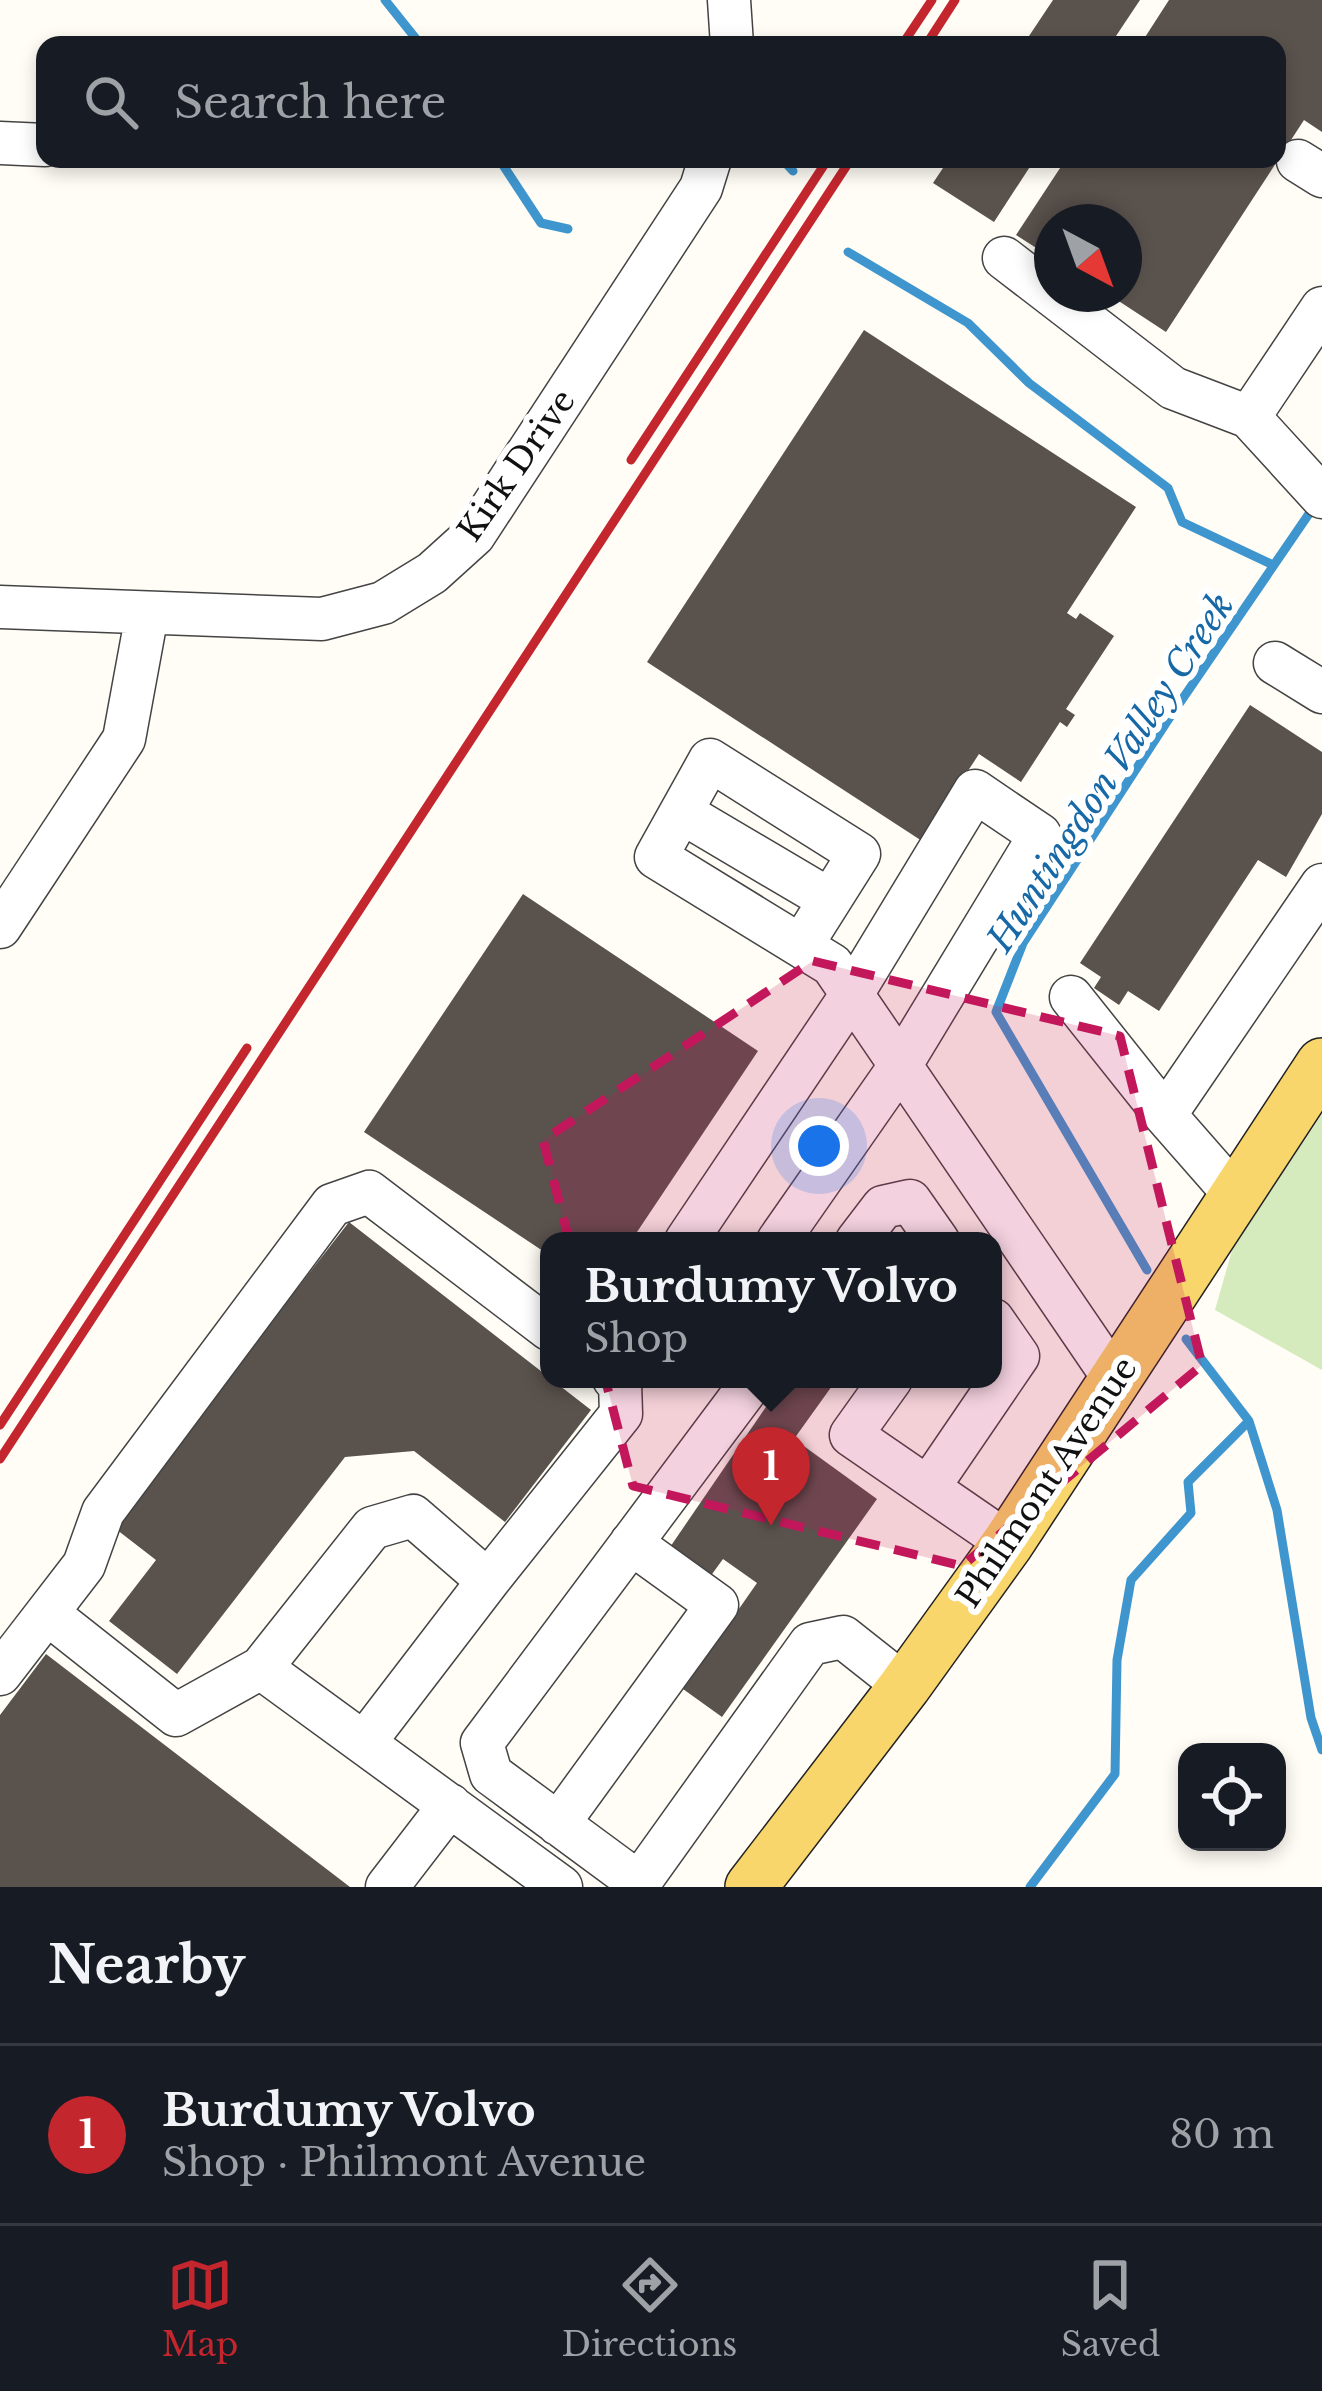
<!DOCTYPE html>
<html lang="en">
<head>
<meta charset="utf-8">
<style>
  :root { --surface:#171b24; --page:#242831; --text:#f1f3f6; --muted:#9ea1a6; --line:#363941; --accent:#c4262e }
  body { margin:0; font-family:"Libre Baskerville",serif; background:var(--page); color:var(--text) }
  .controls { position:absolute; right:36px; bottom:36px; display:grid; overflow:hidden; border-radius:24px; box-shadow:0 6px 18px #0003 }
  .controls button { width:108px; height:108px; display:grid; place-items:center; padding:0; border:0; border-bottom:3px solid var(--line); background:var(--surface); color:var(--text); font:60px sans-serif }
  .compass { position:absolute; left:1034px; top:204px; width:108px; height:108px; border-radius:50%; background:var(--surface); box-shadow:0 6px 18px #0003; rotate:139deg }
  .you { position:absolute; left:819px; top:1146px; width:42px; height:42px; margin:-30px; border:9px solid #fff; border-radius:50%; background:#1a73e8; box-shadow:0 0 0 18px #1a73e833 }
  .badge { display:grid; place-items:center; width:78px; height:78px; border-radius:50%; background:var(--accent); color:#fff; font-size:39px; font-weight:700 }
  .pin { position:absolute; translate:-50% -99px; filter:drop-shadow(0 3px 6px #0008) }
  .pin::after { content:''; position:absolute; top:63px; width:42px; height:36px; background:inherit; clip-path:polygon(0 0,100% 0,50% 100%) }
  .popup { position:absolute; left:540px; top:1232px; width:462px; height:156px; box-sizing:border-box; display:grid; place-content:center; border-radius:24px; background:var(--surface); filter:drop-shadow(0 3px 9px #0005); font-size:39px; white-space:nowrap; color:var(--muted) }
  .popup b { font-size:45px; color:var(--text) }
  .popup::after { content:''; position:absolute; left:50%; top:100%; margin-left:-24px; border:24px solid transparent; border-top-color:var(--surface) }
  .list { margin:0; padding:0; list-style:none }
  h2 { display:flex; justify-content:space-between; align-items:center; height:156px; margin:0; padding:0 48px; font-size:51px }
  h2 small { font-size:39px; font-weight:400; color:var(--muted) }
  .list li { display:grid; grid-template-columns:78px 1fr auto; gap:36px; align-items:center; box-sizing:border-box; height:180px; padding:0 48px; border-top:3px solid var(--line) }
  .list b { display:block; font-size:45px; white-space:nowrap }
  .list p { margin:0; font-size:39px; white-space:nowrap; color:var(--muted) }
  .list em { font-size:39px; font-style:normal; color:var(--muted) }
  .icon { flex:none; width:66px; height:66px; fill:none; stroke:currentColor; stroke-width:2; stroke-linecap:round; stroke-linejoin:round }
  .map { position:relative; flex:none; width:1322px; height:1887px; overflow:hidden }
  .search { position:absolute; background:var(--surface); box-shadow:0 6px 18px #0003; left:36px; right:36px; top:36px; height:132px; display:flex; align-items:center; gap:30px; box-sizing:border-box; padding:0 42px; border-radius:24px; color:var(--muted); font-size:45px }
  .sheet { height:336px; background:var(--surface) }
  nav { display:flex; justify-content:space-around; align-items:center; box-sizing:border-box; height:168px; border-top:3px solid var(--line); background:var(--surface); font-size:33px; color:var(--muted) }
  nav a { display:grid; justify-items:center; gap:6px }
  nav .on { color:var(--accent) }
  .map>svg:first-child { display:block }
</style>
</head>
<body>
<div class="map">
<svg width="1322" height="1887" viewBox="0 0 1322 1887">
  <rect width="100%" height="100%" fill="#fffdf5"/>
  <path fill="#d5ebbd" d="M 1322,1114 L 1322,1370 L 1215,1310 L 1233,1247 Z"/>
  <g fill="none" stroke-linecap="round" stroke-linejoin="round">
    <path stroke="#3f96cf" stroke-width="9" d="M 385,0 L 421,45
      M 499,159 L 541,223 L 568,229
      M 782,159 L 793,171
      M 848,252 L 968,323 L 1029,383 L 1168,488 L 1182,522 L 1273,565
      M 1147,1270 L 996,1012 L 1023,943 L 1166,723 L 1315,505
      M 1186,1339 L 1249,1421 L 1277,1510 L 1311,1718 L 1322,1750
      M 1030,1887 L 1115,1774 L 1117,1660 L 1131,1580 L 1191,1513 L 1188,1482 L 1249,1421"/>
  </g>
  <path fill="#5a524d" d="M 1053,0 L 1140,0 L 1110,45 L 1023,45 Z
    M 1169,0 L 1322,0 L 1322,132 L 1304,120 L 1166,332 L 1108,294 L 1124,294 L 1124,222 L 1052,222 L 1052,258 L 1016,235 L 1066,159 L 1277,159 L 1277,45 L 1140,45 Z
    M 949,159 L 1035,159 L 994,222 L 933,183 Z
    M 864,330 L 1136,507 L 1067,613 L 1076,619 L 1080,613 L 1114,636 L 1066,709 L 1075,715 L 1067,727 L 1060,722 L 1021,782 L 979,754 L 922,841 L 647,662 Z
    M 1250,705 L 1322,752 L 1322,814 L 1286,877 L 1258,860 L 1159,1011 L 1128,991 L 1119,1005 L 1094,988 L 1101,977 L 1080,963 Z
    M 523,894 L 758,1051 L 631,1241 L 549,1241 L 549,1255 L 364,1132 Z
    M 349,1222 L 591,1410 L 505,1522 L 414,1451 L 345,1457 L 177,1674 L 109,1621 L 156,1560 L 112,1526 Z
    M 785,1379 L 837,1379 L 794,1439 L 877,1499 L 722,1717 L 683,1689 L 757,1583 L 723,1559 L 707,1581 L 666,1553 Z
    M 46,1654 L 350,1887 L 0,1887 L 0,1715 Z"/>
  <g fill="none" stroke-linecap="round" stroke-linejoin="round">
    <g stroke="#444" stroke-width="45">
      <path id="minor" d="M 729,0 L 732,45
        M 0,143 L 45,145
        M 1298,161 L 1322,176
        M 1004,258 L 1173,388 L 1249,417
        M 1322,308 L 1249,417 L 1322,497
        M 0,607 L 322,619 L 383,603 L 432,573 L 474,535 L 701,188 L 710,159
        M 1275,663 L 1322,692
        M 681,812 L 830,900
        M 0,927 L 124,739 L 147,614
        M 801,946 L 859,854 L 710,760 L 656,857 L 832,965 L 1115,1380
        M 1071,997 L 1165,1115
        M 1236,1196 L 1165,1115 L 1322,885
        M 686,1241 L 852,994 L 975,791 L 1040,835 L 900,1066 L 778,1241
        M 857,1241 L 883,1207 L 910,1201 L 938,1241
        M 754,1379 L 482,1743 L 491,1774 L 639,1883 L 810,1644 L 843,1637 L 905,1686
        M 891,1379 L 851,1435 L 1008,1543
        M 928,1488 L 1018,1356 L 993,1320
        M 47,1613 L 176,1715 L 261,1668
        M 0,1674 L 84,1565 L 103,1512 L 332,1205 L 369,1192 L 549,1329
        M 364,1743 L 488,1581
        M 558,1824 L 717,1605 L 631,1543
        M 387,1887 L 450,1805
        M 561,1887 L 261,1668 L 372,1528 L 413,1516 L 488,1581 L 621,1414 L 620,1383 L 614,1379"/>
    </g>
    <g stroke="#222" stroke-width="54">
      <path id="major" d="M 751,1887 L 905,1686 L 1008,1543 L 1322,1064"/>
    </g>
    <use href="#minor" stroke="#fff" stroke-width="42"/>
    <use href="#major" stroke="#f9d66b" stroke-width="51"/>
    <path stroke="#c4262e" stroke-width="9" d="M 902,45 L 932,0
      M 926,45 L 955,0
      M 631,460 L 828,159
      M 0,1425 L 247,1048
      M 0,1459 L 851,159"/>
  </g>
  <path fill="#c2185b" fill-opacity="0.2" stroke="#c2185b" stroke-width="9" stroke-dasharray="24 15" stroke-linejoin="round" d="M 813,961 L 1120,1036 L 1202,1365 L 962,1566 L 633,1486 L 543,1140 Z"/>
  <g text-anchor="middle" stroke-width="12" stroke-linejoin="round" paint-order="stroke">
    <g font-size="33" fill="#111" stroke="#fff">
      <text transform="translate(516 465) rotate(-55)" y="12">Kirk Drive</text>
      <text transform="translate(1046 1482) rotate(-56)" y="12">Philmont Avenue</text>
    </g>
    <g font-size="36" font-style="italic" fill="#1768a6" stroke="#fff">
      <text transform="translate(1110 772) rotate(-57)" y="13">Huntingdon Valley Creek</text>
    </g>
  </g>
</svg>
<div class="controls">
<button><svg class="icon" aria-label="locate" viewBox="0 0 24 24"><circle cx="12" cy="12" r="6"/><path d="M12 2v4M12 18v4M2 12h4M18 12h4"/></svg></button>
</div>
<svg class="compass" viewBox="-18 -18 36 36"><path d="M0-13l5 13h-10z" fill="#e53935"/><path d="M0 13l5-13h-10z" fill="#9ea1a6"/></svg>
<div class="you"></div>
<div class="pin badge" style="left:771px;top:1526px">1</div>
<div class="popup"><b>Burdumy Volvo</b>Shop</div>
<div class="search"><svg class="icon" aria-label="search" viewBox="0 0 24 24"><circle cx="10" cy="10" r="6"/><path d="M15 15l6 6"/></svg>Search here</div>
</div>
<section class="sheet">
<h2>Nearby<small></small></h2>
<ul class="list">
<li><span class="badge">1</span><div><b>Burdumy Volvo</b><p>Shop · Philmont Avenue</p></div><em>80 m</em></li>
</ul>
</section>
<nav>
<a class="on"><svg class="icon" aria-label="map" viewBox="0 0 24 24"><path d="M3 6l6-2 6 2 6-2v14l-6 2-6-2-6 2zM9 4v14M15 6v14"/></svg>Map</a>
<a><svg class="icon" aria-label="directions" viewBox="0 0 24 24"><path d="M12 3l9 9-9 9-9-9zM9 14v-3h6M13 9l2 2-2 2"/></svg>Directions</a>
<a><svg class="icon" aria-label="saved" viewBox="0 0 24 24"><path d="M7 4h10v16l-5-4-5 4z"/></svg>Saved</a>
</nav>
</body>
</html>
